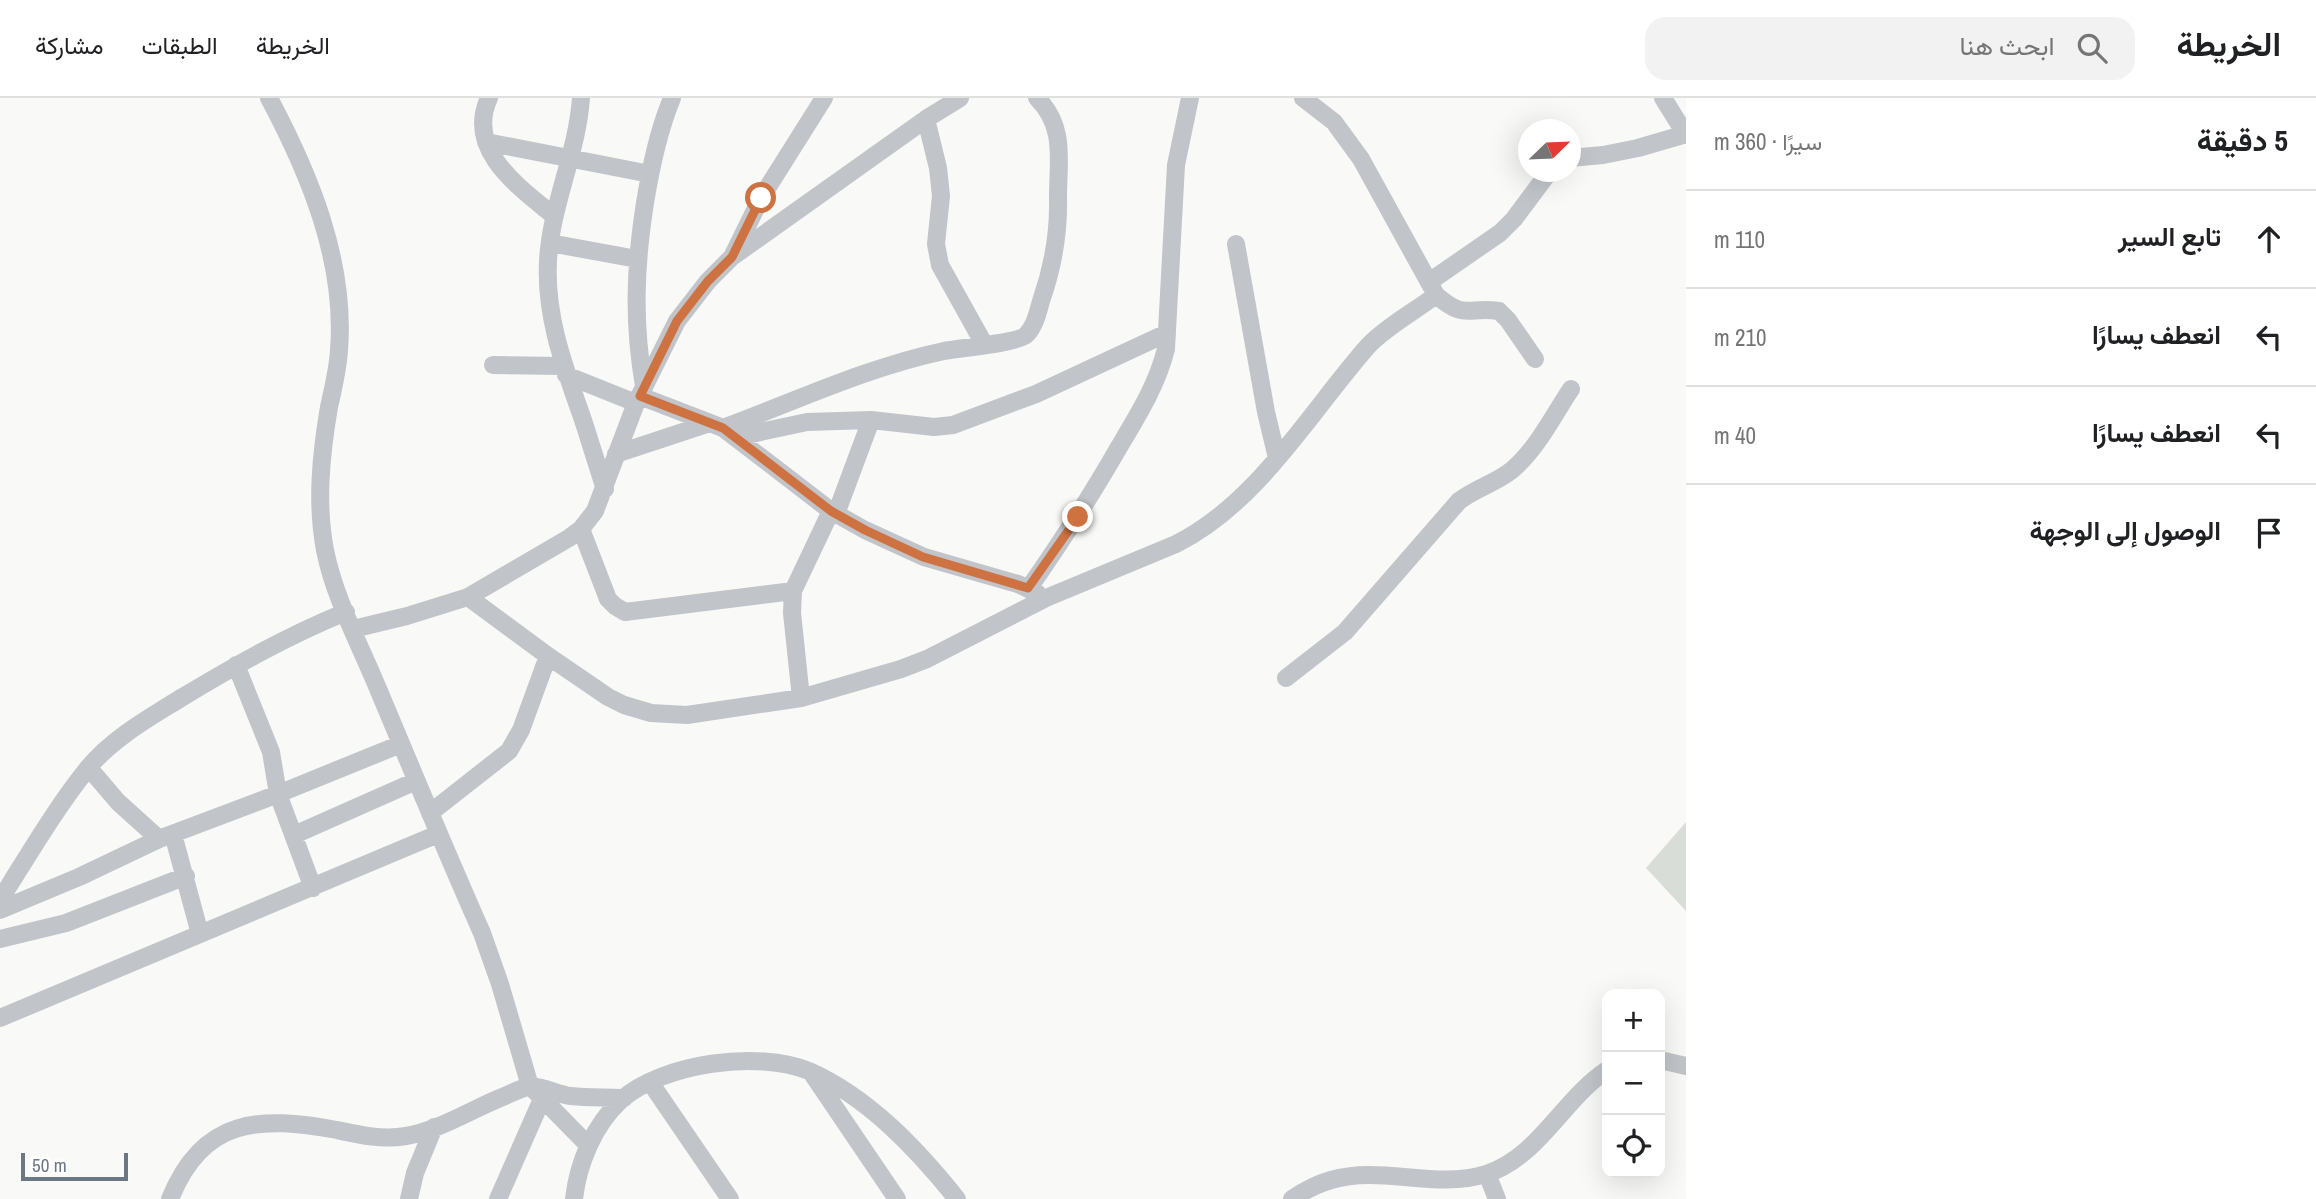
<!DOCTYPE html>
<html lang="ar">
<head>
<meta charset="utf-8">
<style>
  :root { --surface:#fff; --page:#f2f2f2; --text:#202124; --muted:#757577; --line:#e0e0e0 }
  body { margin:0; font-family:"Archivo Narrow",Vazirmatn,sans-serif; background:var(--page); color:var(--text); direction:rtl }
  .controls { position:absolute; right:21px; bottom:21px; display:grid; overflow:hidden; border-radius:14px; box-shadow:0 7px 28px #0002 }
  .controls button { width:63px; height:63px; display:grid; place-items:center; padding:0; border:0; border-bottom:2px solid var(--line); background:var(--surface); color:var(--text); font:35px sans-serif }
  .compass { position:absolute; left:1518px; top:21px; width:63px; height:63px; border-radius:50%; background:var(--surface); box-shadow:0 7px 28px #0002; rotate:67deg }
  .scale { position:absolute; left:21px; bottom:18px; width:107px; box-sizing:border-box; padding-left:7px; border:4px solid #6c7784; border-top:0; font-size:19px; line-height:24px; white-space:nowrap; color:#6c7784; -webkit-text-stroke:5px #fff; paint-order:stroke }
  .stop { position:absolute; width:21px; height:21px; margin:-16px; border:5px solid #ce7242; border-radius:50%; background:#fff }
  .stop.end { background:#ce7242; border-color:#fff; box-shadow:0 2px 7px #0008 }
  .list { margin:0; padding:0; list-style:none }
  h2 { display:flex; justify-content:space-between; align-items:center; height:91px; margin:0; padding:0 28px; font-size:30px }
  h2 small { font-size:23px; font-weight:400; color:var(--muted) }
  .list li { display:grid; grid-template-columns:46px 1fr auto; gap:21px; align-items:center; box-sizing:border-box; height:98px; padding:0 28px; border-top:2px solid var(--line) }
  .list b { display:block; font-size:26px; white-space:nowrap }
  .list em { font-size:23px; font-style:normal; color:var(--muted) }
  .icon { flex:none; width:38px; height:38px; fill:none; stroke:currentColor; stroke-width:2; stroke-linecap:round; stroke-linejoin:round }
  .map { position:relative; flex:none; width:1686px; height:1101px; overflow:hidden; direction:ltr }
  header { display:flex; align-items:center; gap:42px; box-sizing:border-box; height:98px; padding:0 35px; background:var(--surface); border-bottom:2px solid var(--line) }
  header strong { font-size:33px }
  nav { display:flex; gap:38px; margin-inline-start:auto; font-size:24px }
  .search { width:490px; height:63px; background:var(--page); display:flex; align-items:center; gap:18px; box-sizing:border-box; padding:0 24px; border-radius:21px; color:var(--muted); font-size:26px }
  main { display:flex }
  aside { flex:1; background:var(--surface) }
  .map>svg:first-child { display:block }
</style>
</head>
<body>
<header>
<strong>الخريطة</strong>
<div class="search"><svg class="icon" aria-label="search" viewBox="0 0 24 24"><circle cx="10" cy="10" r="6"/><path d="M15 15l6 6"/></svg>ابحث هنا</div>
<nav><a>الخريطة</a><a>الطبقات</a><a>مشاركة</a></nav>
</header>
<main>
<aside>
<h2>5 دقيقة<small>سيرًا · 360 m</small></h2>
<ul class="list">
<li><svg class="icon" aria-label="ahead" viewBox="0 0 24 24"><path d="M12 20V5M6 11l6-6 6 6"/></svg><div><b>تابع السير</b></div><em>110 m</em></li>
<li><svg class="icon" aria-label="left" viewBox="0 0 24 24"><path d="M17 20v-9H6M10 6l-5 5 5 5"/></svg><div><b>انعطف يسارًا</b></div><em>210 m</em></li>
<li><svg class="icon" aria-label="left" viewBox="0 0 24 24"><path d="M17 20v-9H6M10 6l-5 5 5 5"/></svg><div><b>انعطف يسارًا</b></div><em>40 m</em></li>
<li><svg class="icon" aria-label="arrive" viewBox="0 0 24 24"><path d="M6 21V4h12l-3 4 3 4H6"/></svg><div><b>الوصول إلى الوجهة</b></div></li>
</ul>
</aside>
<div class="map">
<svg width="1686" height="1101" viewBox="0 0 1686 1101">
  <rect width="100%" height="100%" fill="#f9f9f7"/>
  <path fill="#d9ddd7" d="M 1686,724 L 1686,813 L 1646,770 Z"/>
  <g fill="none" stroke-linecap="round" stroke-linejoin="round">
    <path stroke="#c1c4c8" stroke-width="18" d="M 269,0 C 310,77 346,164 339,252 C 338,271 333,291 329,309 C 321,356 316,405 325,452 C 334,498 358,543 376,586 C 411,669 445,752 482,835 L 500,886 L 530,988 L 588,1047
      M 489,0 C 465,52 519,89 554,118
      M 581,0 C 577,56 551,107 548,163 C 545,218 564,268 582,319 C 590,343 597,367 605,391
      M 1303,0 L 1334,24 L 1361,61 L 1436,197 C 1466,223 1467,208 1499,213 L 1508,222 L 1535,261
      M 1663,0 L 1686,37
      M 926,21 L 938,70 L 941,98 L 936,146 L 940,167 L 984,246
      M 486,44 L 650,76
      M 1570,60 L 1603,57 L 1638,50 L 1686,36
      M 550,145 L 637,161
      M 1236,146 L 1266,314 L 1277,360
      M 733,157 L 761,100 L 824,0
      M 1429,184 L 1500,135 L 1514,121 L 1549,74
      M 493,267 L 563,268
      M 566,277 L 636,305
      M 644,288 C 633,224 635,169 645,105 C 651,68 658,34 672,0
      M 640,298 L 723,330 L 831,413 L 865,432 L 924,459 L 1018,486 L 1037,495
      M 723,330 C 796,303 868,269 944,253 C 959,250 1018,245 1026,237 C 1035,228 1038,214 1041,203 C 1053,169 1059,136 1058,99 C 1058,62 1066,29 1037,0
      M 737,339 L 807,324 L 871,322 L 934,329 L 953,327 L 1036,296 L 1167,235
      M 616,356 L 710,325
      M 836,416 L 871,322
      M 581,431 L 608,501 L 615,508 L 625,514 L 793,493
      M 1029,490 C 1061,444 1091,398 1119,349 C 1138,317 1157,287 1166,251 L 1176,67 L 1190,0
      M 468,499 L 548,558 L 608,599 L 624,607 L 651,615 L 687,617 L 801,600 L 901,571 L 927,561 L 1046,500 L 1176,446 C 1258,405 1309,315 1368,248 C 1387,228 1414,214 1436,197
      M 353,531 L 407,518 L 468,499 L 569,440 L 581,431 L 595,413 L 636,305 L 677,223 L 708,183 L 732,159 L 926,21 L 960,0
      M 236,567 L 271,654 L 278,696 L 313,790
      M 1286,580 L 1345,534 L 1459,403 C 1476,390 1496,385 1512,372 C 1537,351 1553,318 1571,291
      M 801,600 L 792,515 L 793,493 L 831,413
      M 89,670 L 118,704 L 159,741 L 278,696 L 401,646
      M 430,715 L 509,653 L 521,632 L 548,558
      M 173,736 L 200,836
      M 294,737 L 416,683
      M 0,802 C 28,758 55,711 88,670 C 113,640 149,620 181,600 C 236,567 287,538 346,514
      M 0,812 L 79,779 L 159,741
      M 0,841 L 66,825 L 186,778
      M 0,920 L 438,736
      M 1660,962 L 1686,968
      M 813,977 L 897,1101
      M 650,984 L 730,1101
      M 1487,1076 L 1497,1101
      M 170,1101 C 203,1019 260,1018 337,1032 C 360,1037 382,1042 406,1038 C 438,1033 474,1010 505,998 C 512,995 521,990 529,989 C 542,987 558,997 571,998 C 588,1000 606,999 624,1000
      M 409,1101 L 415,1075 L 434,1029
      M 498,1101 L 542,1001
      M 574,1101 C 578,1065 594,1027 621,1002 C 663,965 758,952 809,973 C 868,999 917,1051 957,1101
      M 1292,1101 C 1304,1093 1317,1086 1331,1082 C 1382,1067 1434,1092 1486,1076 C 1538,1060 1563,1001 1607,972"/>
  </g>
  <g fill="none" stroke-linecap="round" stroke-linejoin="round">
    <path stroke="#ce7242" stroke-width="9" d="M 761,100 L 732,159 L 708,183 L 677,223 L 640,298 L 723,330 L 831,413 L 865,432 L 923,459 L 1028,490 L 1078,419"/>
  </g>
</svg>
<div class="controls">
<button>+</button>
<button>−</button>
<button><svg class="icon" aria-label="locate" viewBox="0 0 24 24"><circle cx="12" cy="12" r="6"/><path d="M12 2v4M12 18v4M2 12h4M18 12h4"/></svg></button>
</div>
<svg class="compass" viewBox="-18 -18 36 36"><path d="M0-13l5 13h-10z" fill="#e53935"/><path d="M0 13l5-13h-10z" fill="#757577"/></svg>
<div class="scale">50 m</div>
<div class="stop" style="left:761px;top:100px"></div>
<div class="stop end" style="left:1078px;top:419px"></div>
</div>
</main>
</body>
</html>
